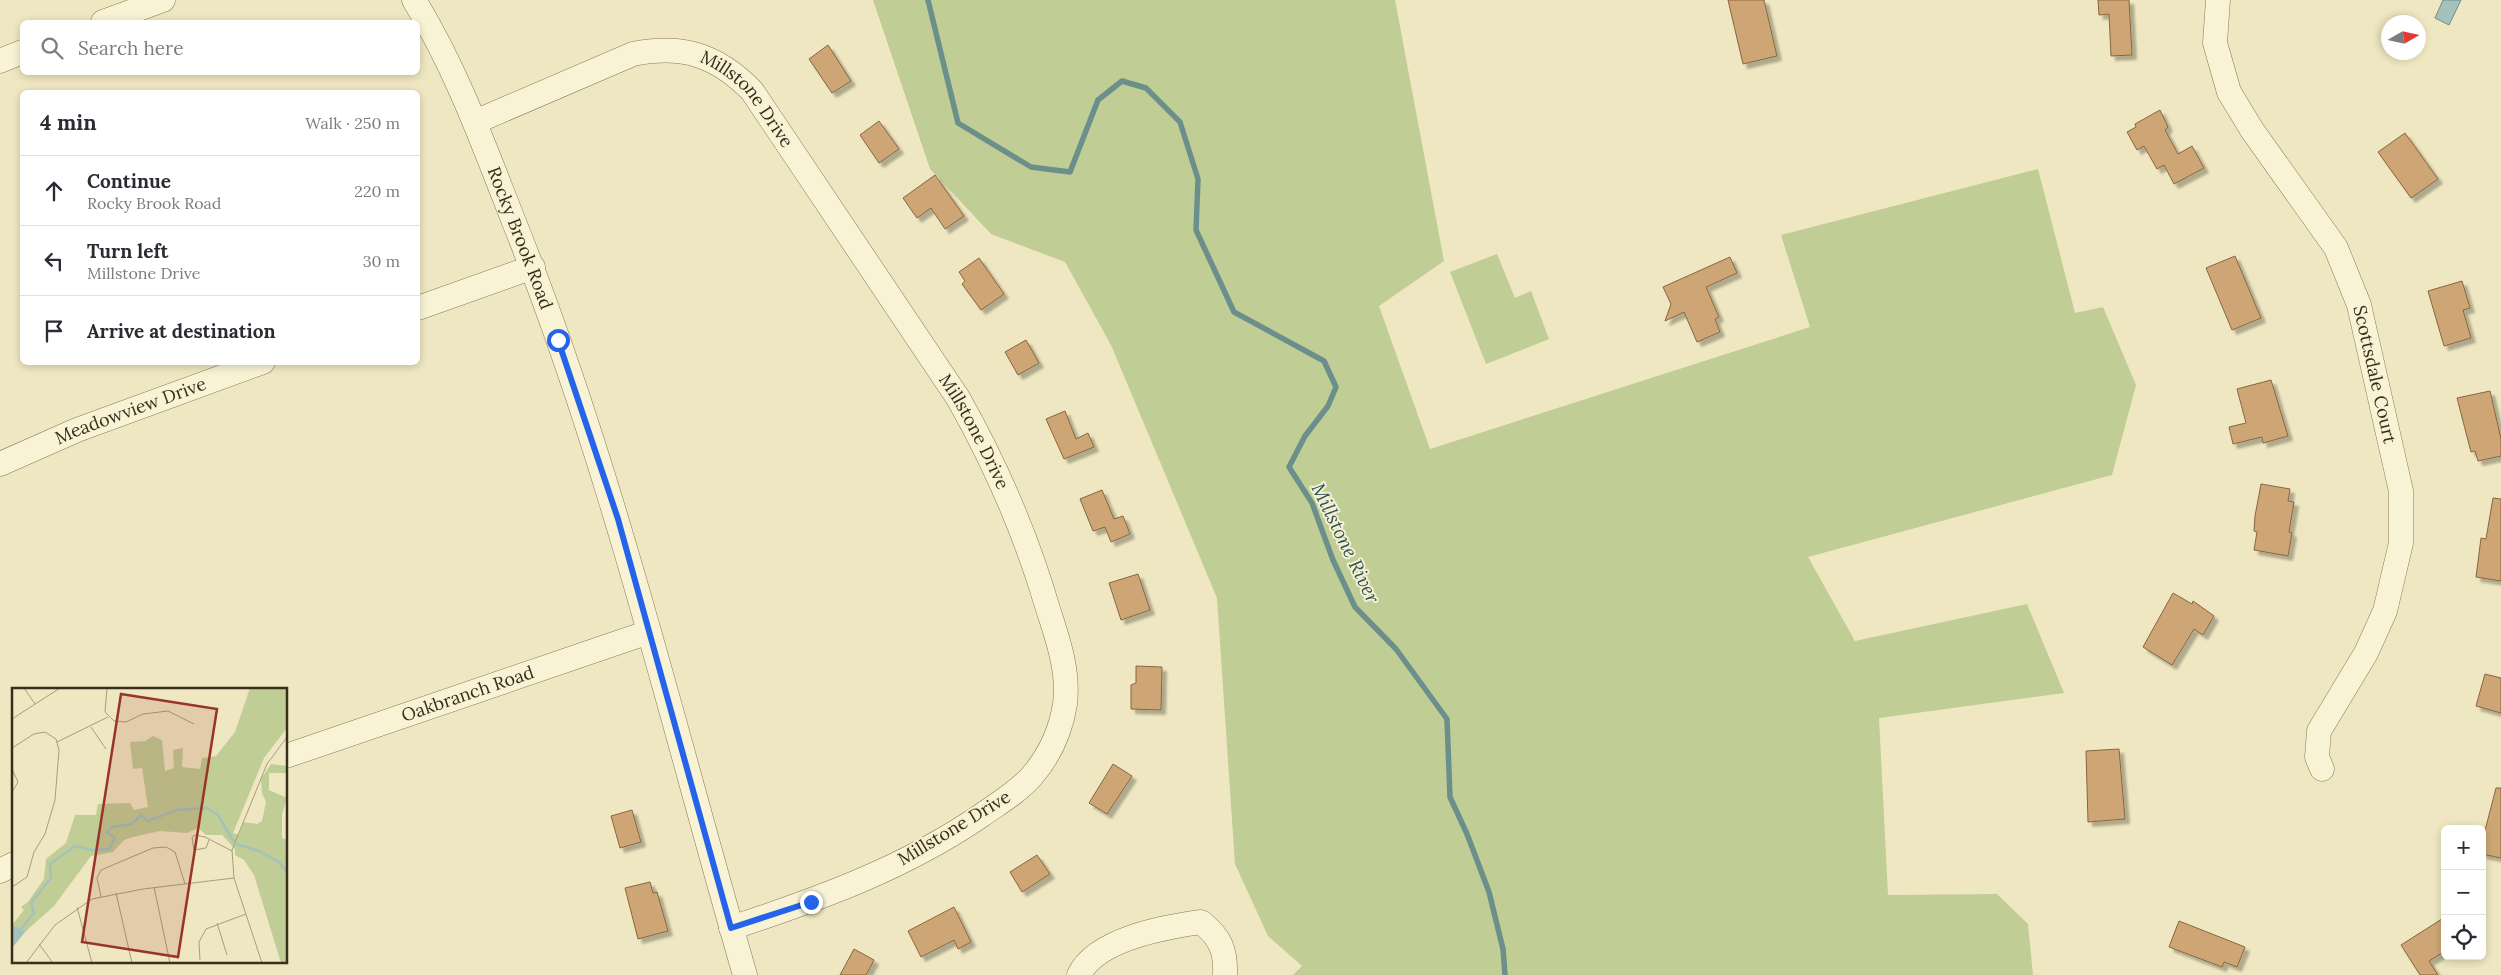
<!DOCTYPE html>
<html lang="en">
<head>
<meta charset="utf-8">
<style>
  :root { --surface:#fff; --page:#f7f7f7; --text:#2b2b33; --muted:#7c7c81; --line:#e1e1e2 }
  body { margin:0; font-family:Lora,serif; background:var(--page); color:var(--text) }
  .controls { position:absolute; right:15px; bottom:15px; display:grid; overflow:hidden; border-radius:8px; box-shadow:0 2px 8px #0003 }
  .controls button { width:45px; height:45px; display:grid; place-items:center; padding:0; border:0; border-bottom:1px solid var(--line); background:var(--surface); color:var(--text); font:25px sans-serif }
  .compass { position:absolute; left:2381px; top:15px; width:45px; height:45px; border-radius:50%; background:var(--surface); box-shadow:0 2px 8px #0003; rotate:81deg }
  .stop { position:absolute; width:15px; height:15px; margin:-11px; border:4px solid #2563eb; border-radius:50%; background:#fff }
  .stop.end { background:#2563eb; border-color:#fff; box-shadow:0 1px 5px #0008 }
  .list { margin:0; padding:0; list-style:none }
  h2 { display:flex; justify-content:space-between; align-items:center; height:65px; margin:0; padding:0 20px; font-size:21px }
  h2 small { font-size:16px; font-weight:400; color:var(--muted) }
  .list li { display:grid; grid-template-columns:32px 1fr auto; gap:15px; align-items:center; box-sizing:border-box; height:70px; padding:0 20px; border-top:1px solid var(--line) }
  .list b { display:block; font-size:19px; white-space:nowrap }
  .list p { margin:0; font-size:16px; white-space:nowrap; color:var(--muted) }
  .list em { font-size:16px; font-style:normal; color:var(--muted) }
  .icon { flex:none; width:28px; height:28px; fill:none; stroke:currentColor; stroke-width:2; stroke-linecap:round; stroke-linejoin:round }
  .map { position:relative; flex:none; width:2501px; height:975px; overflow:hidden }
  .search { position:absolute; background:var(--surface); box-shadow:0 2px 8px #0003; left:20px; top:20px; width:400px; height:55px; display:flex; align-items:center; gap:12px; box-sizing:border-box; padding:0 18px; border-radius:8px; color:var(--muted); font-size:19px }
  .panel { position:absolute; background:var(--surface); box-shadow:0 2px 8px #0003; left:20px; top:90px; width:400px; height:275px; border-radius:8px }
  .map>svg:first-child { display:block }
</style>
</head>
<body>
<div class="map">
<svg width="2501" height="975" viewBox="0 0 2501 975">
  <defs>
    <filter id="shadow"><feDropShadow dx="4.5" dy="4.5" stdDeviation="1" flood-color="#0004"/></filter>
  </defs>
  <rect width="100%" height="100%" fill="#efe7c1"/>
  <path fill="#c0cd95" d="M 873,0 L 1395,0 L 1444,261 L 1379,306 L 1430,449 L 1810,327 L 1781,235 L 2038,169 L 2075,313 L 2103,307 L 2136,385 L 2112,475 L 1808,557 L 1855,641 L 2027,604 L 2064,693 L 1879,718 L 1888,895 L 1997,894 L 2028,924 L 2033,975 L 1293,975 L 1302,966 L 1268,936 L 1235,864 L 1217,598 L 1111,345 L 1065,262 L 991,234 L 930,169 Z
    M 1497,254 L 1515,298 L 1531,291 L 1549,339 L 1486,364 L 1450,272 Z"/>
  <path fill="#a4c1bc" stroke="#6b8f8b" d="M 2443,0 L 2461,0 L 2449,25 L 2435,18 Z"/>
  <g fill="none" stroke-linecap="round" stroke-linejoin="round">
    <path stroke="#6b8f8b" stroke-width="5.5" d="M 928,0 L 958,123 L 1031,167 L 1070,172 L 1098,100 L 1122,81 L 1146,88 L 1180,122 L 1198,179 L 1196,230 L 1234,312 L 1324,361 L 1336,387 L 1328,406 L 1305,436 L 1289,467 L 1312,503 L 1333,560 L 1355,607 L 1396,649 L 1447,719 L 1450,797 L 1467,834 L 1489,892 L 1503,949 L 1505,975"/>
  </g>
  <path fill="#cea676" stroke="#89653e" filter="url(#shadow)" d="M 1728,0 L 1764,0 L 1777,56 L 1743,64 Z
    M 2098,0 L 2129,0 L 2132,55 L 2111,56 L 2109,14 L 2099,15 Z
    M 828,45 L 851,81 L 832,93 L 809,59 Z
    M 2160,110 L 2168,127 L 2165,130 L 2178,154 L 2192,146 L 2204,168 L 2174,184 L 2164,165 L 2157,169 L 2144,146 L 2137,150 L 2127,132 L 2136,127 L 2135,124 Z
    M 879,121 L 899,149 L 879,163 L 860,135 Z
    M 2405,133 L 2438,179 L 2411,198 L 2378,152 Z
    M 935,175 L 964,216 L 945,229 L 931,208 L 917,218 L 903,198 Z
    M 2235,256 L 2261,318 L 2232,330 L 2206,268 Z
    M 1730,257 L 1737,273 L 1706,287 L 1719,317 L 1715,319 L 1720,332 L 1697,342 L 1684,312 L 1665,321 L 1671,304 L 1663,287 Z
    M 979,258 L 1004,294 L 981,310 L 962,284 L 965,281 L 959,272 Z
    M 2462,281 L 2470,308 L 2463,310 L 2471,338 L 2444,346 L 2428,291 Z
    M 1026,340 L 1039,363 L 1018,375 L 1005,352 Z
    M 2271,380 L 2288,436 L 2263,443 L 2262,437 L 2233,444 L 2229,427 L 2246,423 L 2237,389 Z
    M 2490,391 L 2501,439 L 2501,456 L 2478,461 L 2475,451 L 2471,452 L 2457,398 Z
    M 1065,411 L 1076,439 L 1088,433 L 1094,447 L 1064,459 L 1046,419 Z
    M 2261,484 L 2290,489 L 2288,501 L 2294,502 L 2289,532 L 2292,533 L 2288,556 L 2254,550 L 2257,532 L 2254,531 L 2255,516 Z
    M 1102,490 L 1114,519 L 1123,516 L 1130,534 L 1111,542 L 1105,527 L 1093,531 L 1080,499 Z
    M 2493,498 L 2501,499 L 2501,581 L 2476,577 L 2481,538 L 2486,539 Z
    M 1138,574 L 1150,610 L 1121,620 L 1109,583 Z
    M 2173,593 L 2192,604 L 2193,601 L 2214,616 L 2203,635 L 2194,629 L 2172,665 L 2143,647 Z
    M 1136,666 L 1162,667 L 1161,710 L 1131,709 L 1131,685 L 1136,683 Z
    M 2485,674 L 2501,678 L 2501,713 L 2476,706 Z
    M 2119,749 L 2125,819 L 2088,822 L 2086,751 Z
    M 1113,764 L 1132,776 L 1107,814 L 1089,803 Z
    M 2496,788 L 2501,788 L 2501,858 L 2482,854 L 2482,842 Z
    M 632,810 L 641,842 L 620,848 L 611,816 Z
    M 1037,855 L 1050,874 L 1022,892 L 1010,872 Z
    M 650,882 L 653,893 L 657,892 L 668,931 L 638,939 L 625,888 Z
    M 954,907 L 971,942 L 958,949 L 954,940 L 921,957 L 908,931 Z
    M 2445,917 L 2445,951 L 2429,961 L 2438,975 L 2420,975 L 2401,945 Z
    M 2179,921 L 2245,947 L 2237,967 L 2224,962 L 2222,967 L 2169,947 Z
    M 854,949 L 874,960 L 866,975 L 840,975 Z"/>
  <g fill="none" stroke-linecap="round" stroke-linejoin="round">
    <g stroke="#897858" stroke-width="25">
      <g id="minor">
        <path id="s1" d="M 414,0 C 457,70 484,146 514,222 C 612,466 672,723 745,975"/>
        <path id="s2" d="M 2218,0 L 2215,43 L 2229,92 L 2252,130 L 2336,248 L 2359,305 L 2401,491 L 2401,543 L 2385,611 L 2366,653 L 2319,731 L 2317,757 L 2322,769"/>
        <path d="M 103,22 L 163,0"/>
        <path d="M 0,61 L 22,52"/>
        <path id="s3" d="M 475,122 L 633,54 C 682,44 717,55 752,91 L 958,398 C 996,465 1026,534 1048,609 C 1058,640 1069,671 1065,704 C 1061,730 1049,756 1032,776 C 1018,792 999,803 982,815 C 905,868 819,899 731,928"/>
        <path d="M 418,308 L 533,267"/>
        <path id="s4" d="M 0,464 L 77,430 L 263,362"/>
        <path id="s5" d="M 286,756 L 649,632"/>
        <path d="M 0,871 L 14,864"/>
        <path d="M 1079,975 C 1096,939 1165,927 1201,922 C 1220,937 1226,950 1225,975"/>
      </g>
    </g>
    <use href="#minor" stroke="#f9f3d5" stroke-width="24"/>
  </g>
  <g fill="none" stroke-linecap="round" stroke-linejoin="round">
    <path stroke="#2563eb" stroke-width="6" d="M 558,340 L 618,519 L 731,928 L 811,902"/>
  </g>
  <g text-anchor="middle" stroke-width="4" stroke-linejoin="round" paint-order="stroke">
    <g font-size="18" fill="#382e1d" stroke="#f6f0d1">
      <text dy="6" stroke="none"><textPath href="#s3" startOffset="305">Millstone Drive</textPath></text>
      <text dy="6" stroke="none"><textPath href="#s1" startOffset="261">Rocky Brook Road</textPath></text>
      <text dy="6" stroke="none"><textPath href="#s2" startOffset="416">Scottsdale Court</textPath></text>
      <text dy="6" stroke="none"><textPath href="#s4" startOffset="141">Meadowview Drive</textPath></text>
      <text dy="6" stroke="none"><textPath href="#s3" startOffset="710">Millstone Drive</textPath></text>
      <text dy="6" stroke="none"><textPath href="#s5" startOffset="192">Oakbranch Road</textPath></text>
      <text transform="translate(954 828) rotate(-31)" y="6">Millstone Drive</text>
    </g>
    <g font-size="19" font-style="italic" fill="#2c5658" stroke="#f6f0d1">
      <text transform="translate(1346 543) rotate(64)" y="7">Millstone River</text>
    </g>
  </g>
  <g transform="translate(12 688)">
    <rect width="275" height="275" fill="#efe7c1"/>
    <path d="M 238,0 L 275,0 L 275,40 L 252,70 L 221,145 L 227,147 L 231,134 L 245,136 L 250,133 L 254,114 L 250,105 L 249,91 L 259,76 L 275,78 L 275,85 L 257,85 L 257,102 L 275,110 L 270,126 L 270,150 L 275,152 L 275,275 L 269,275 L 242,187 L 232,172 L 223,167 L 223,161 L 210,147 L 194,147 L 186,140 L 175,145 L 148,143 L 121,149 L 112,152 L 101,164 L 79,168 L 42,218 L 14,243 L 0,237 L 12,222 L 9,219 L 16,214 L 32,191 L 34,171 L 54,155 L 63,127 L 84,127 L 86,116 L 118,115 L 122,122 L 136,119 L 130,80 L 121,81 L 118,54 L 133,53 L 141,48 L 150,52 L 153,83 L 162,80 L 161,62 L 171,60 L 170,79 L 188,81 L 190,70 L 204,68 L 223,44 Z" fill="#c0cd95"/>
    <path d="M 0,237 L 14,243 L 0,260 Z" fill="#a4c1bc"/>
    <path fill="none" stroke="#a4c1bc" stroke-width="2.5" d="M 224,156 L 247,163 L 267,174 L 275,184M 8,242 L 22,225 L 19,215 L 39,190 L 38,176 L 63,158 L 80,162 L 97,161 L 103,150 L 95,144 L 100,139 L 120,136 L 129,127 L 136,133 L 164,122 L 195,120 L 206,127 L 222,154"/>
    <path fill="none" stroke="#a69d7f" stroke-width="1" d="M 12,0 L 23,16M 95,0 L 93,24 L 102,33 L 114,34 L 131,26 L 156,23 L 182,36M 0,31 L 48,0M 79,39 L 94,61M 45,54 L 96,29M 0,60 L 22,46 L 33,44 L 44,51 L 47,62 L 43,112 L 33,146 L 22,164 L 15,189 L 0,199M 0,81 L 6,94 L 0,104M 197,152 L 194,160 L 182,162 L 180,149 L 183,147 L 193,149 L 220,163M 142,199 L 158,275M 104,205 L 120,275M 89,209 L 85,190 L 89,182 L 141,160 L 154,159 L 163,164 L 173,196M 65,219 L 80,275M 205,235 L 215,267M 27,256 L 41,275M 188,272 L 187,254 L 194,241 L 234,226M 14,275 L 43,237 L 80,211 L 131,201 L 222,190M 250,275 L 222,190 L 220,162 L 255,76 L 275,49"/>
    <path fill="#993427" fill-opacity="0.15" stroke="#993427" stroke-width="2.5" d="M 109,6 L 205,21 L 166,269 L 70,254 Z"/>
    <rect width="275" height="275" fill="none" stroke="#382e1d" stroke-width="2.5"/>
  </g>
</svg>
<div class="controls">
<button>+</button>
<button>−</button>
<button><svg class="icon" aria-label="locate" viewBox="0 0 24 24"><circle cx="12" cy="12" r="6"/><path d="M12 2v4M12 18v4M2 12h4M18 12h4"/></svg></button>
</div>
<svg class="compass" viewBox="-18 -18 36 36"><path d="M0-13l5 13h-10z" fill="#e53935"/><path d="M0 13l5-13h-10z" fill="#7c7c81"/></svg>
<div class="stop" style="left:558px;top:340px"></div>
<div class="stop end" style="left:811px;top:902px"></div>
<div class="search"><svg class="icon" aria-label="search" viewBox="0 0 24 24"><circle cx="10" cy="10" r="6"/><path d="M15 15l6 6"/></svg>Search here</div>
<section class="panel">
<h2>4 min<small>Walk · 250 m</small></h2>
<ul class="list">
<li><svg class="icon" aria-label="ahead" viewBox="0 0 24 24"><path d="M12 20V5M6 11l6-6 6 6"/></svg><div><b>Continue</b><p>Rocky Brook Road</p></div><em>220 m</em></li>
<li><svg class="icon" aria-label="left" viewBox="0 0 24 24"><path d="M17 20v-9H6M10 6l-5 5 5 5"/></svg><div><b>Turn left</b><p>Millstone Drive</p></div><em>30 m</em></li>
<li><svg class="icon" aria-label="arrive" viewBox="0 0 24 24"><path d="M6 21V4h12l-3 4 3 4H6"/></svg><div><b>Arrive at destination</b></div></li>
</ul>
</section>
</div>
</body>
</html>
